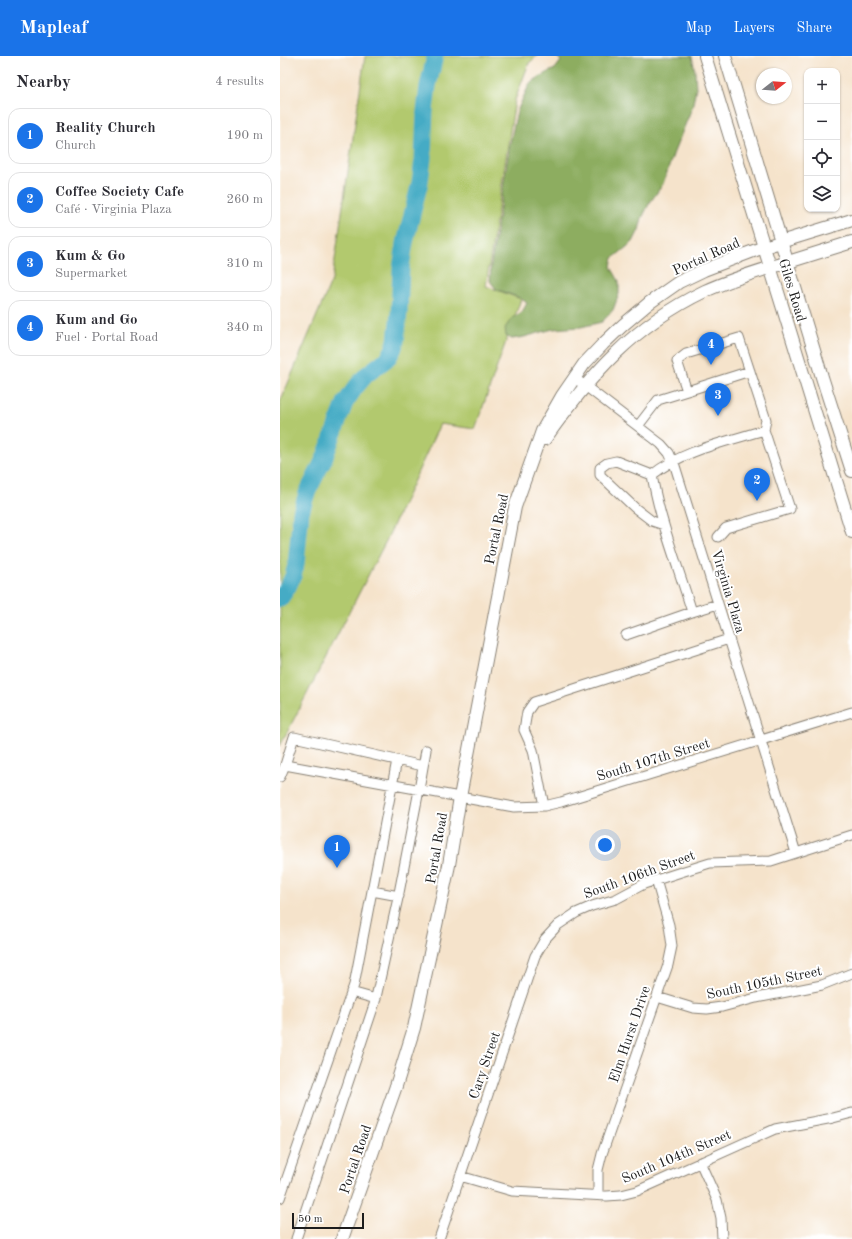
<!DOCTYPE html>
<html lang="en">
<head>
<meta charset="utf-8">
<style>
  :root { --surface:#fff; --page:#f2f2f3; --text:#2b2b33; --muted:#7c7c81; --line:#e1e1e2; --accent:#1a73e8 }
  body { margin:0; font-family:"Old Standard TT",serif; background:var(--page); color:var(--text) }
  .controls { position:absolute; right:12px; top:12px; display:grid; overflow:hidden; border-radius:8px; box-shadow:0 1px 3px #0004 }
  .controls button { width:36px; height:36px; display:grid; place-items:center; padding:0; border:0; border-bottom:1px solid var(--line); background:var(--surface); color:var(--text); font:20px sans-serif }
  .compass { position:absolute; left:476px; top:12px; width:36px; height:36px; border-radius:50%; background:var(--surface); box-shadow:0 1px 3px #0004; rotate:73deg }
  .scale { position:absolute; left:12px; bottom:10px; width:72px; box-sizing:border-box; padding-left:4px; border:2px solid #1c1c1c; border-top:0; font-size:11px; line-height:14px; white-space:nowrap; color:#1c1c1c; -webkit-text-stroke:3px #fff; paint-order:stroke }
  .you { position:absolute; left:325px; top:789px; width:14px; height:14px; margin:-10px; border:3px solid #fff; border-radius:50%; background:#1a73e8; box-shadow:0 0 0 6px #1a73e833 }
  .badge { display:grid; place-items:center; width:26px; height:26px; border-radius:50%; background:var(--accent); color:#fff; font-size:13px; font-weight:700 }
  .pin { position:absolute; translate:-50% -33px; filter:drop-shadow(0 1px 2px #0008) }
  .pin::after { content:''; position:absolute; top:21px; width:14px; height:12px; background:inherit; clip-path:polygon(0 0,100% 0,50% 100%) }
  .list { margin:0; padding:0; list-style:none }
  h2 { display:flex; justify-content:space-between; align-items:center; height:52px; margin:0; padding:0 16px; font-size:17px }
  h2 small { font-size:13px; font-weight:400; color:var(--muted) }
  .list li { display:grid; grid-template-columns:26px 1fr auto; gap:12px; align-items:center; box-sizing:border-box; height:56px; margin:0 8px 8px; padding:0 8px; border:1px solid var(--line); border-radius:12px }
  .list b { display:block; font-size:15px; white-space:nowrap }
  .list p { margin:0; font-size:13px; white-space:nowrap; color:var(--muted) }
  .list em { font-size:13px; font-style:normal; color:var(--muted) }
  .icon { flex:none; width:22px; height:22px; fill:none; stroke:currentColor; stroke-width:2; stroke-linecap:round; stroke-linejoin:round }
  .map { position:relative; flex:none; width:572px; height:1183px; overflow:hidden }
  header { display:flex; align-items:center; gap:24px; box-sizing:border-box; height:56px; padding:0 20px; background:var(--accent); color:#fff }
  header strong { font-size:19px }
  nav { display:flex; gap:22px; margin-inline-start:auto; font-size:14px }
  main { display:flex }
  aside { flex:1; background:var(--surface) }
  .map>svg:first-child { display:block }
</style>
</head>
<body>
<header>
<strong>Mapleaf</strong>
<nav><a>Map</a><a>Layers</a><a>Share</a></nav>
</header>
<main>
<aside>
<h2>Nearby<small>4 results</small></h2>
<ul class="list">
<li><span class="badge">1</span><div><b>Reality Church</b><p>Church</p></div><em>190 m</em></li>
<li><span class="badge">2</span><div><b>Coffee Society Cafe</b><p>Café · Virginia Plaza</p></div><em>260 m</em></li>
<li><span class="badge">3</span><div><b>Kum &amp; Go</b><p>Supermarket</p></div><em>310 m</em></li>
<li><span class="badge">4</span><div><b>Kum and Go</b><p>Fuel · Portal Road</p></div><em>340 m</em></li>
</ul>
</aside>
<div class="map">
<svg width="572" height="1183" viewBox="0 0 572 1183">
  <rect width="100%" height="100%" fill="#fff"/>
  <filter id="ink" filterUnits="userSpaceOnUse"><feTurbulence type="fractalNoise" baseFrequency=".025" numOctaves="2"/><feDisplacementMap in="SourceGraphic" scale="8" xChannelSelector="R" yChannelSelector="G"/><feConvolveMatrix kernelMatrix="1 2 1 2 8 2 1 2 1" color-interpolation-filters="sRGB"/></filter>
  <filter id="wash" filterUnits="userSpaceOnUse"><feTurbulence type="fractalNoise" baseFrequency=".012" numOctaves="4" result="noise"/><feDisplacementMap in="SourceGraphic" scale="16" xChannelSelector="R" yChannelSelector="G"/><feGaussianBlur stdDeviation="0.9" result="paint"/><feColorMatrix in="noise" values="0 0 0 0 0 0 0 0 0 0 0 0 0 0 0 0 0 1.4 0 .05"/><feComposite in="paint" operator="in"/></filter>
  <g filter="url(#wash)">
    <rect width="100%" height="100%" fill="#f5e3cb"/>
    <path fill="#b2c96e" stroke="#677245" d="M 85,0 L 257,0 L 249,7 L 235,44 L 206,230 L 241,243 L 195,373 L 160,368 L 107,483 L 0,690 L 0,346 L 52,224 Z"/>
    <path fill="#8dad61" stroke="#54643e" d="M 276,0 L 412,0 L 415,15 L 416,33 L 412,52 L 394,96 L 383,128 L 369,148 L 362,162 L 359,174 L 353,186 L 333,202 L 331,211 L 339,225 L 339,238 L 333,254 L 322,266 L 301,271 L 273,273 L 244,281 L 232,283 L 226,280 L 225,272 L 232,262 L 242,256 L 247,247 L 240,242 L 216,233 L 210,225 L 211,209 L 230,87 L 237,55 L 250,27 L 266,17 L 275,13 L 281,5 Z"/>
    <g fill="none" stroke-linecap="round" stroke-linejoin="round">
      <path stroke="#45abc5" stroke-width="17" d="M 0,543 L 8,531 L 13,520 L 16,509 L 21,456 L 27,437 L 44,403 L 65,347 L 75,332 L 86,319 L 108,302 L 113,294 L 116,285 L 119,257 L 121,212 L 125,187 L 140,126 L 143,103 L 145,55 L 148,30 L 155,0"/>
    </g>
  </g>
  <g filter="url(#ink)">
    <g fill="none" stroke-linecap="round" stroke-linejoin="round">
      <g stroke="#888074" stroke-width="11">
        <path id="minor" d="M 300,326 L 381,388 L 389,397 L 395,410 L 516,797
          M 407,335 L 470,315
          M 358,370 L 378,344 L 407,335 L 397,305 L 406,298 L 459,282 L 486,364 L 484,374 C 446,386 403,394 372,419 C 380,466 398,510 412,556
          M 372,419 L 336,405 L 327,407 L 320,412 L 320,419 L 355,452 L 372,465 L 384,469
          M 438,481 L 446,472 L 510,453 L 484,374
          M 346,579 L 412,556 L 438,548
          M 5,709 L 14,681 L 143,710
          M 0,721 L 5,709 L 234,751 L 264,750 L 281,746 L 572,656
          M 264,750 L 253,694 L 244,674 L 247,656 L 254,646 L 449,583
          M 92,835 L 119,840
          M 71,936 L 96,943
          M 377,941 L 413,952 L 427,953 L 442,951 L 476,942 L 542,929 L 572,917
          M 420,1106 L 437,1144 L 441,1162 L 442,1183
          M 180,1120 L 232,1135 L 327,1140 L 341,1139 L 357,1135 L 495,1073 L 553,1062 L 572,1057
          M 318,1139 L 318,1114 L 322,1098 L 388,909 L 392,890 L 389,869 L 376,824
          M 0,1142 L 74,929 L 117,704
          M 16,1183 L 95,946 L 118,842 L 139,734 L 146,694
          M 159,1183 L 255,900 L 265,883 L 278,869 L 296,857 L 312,850 L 336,843 L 364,828 L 401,816 L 430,807 L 491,805 L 572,779"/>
      </g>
      <g stroke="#888074" stroke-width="14">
        <path id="major" d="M 425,0 L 572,476
          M 445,0 L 542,321 L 572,415
          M 265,383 C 310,319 354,269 425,235 C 451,223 479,215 505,207 C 528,200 550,193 572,186
          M 62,1183 L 116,1030 L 134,972 L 169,809 L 180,741 L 235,451 L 262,375 L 282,340 L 304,308 L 323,288 L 343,269 L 369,247 L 399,226 L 424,214 L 484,191 L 572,164"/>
      </g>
      <use href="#minor" stroke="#fff" stroke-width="9"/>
      <use href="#major" stroke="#fff" stroke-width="12"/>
    </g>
  </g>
  <g text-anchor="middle" stroke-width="4" stroke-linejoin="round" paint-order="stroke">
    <g font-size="14" fill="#1c1c1c" stroke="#fff">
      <text transform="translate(426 200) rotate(-24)" y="5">Portal Road</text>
      <text transform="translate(513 234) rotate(73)" y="5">Giles Road</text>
      <text transform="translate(216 473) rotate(-78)" y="5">Portal Road</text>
      <text transform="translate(449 535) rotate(73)" y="5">Virginia Plaza</text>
      <text transform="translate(373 703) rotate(-17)" y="5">South 107th Street</text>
      <text transform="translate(156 792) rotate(-80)" y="5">Portal Road</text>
      <text transform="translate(359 818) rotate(-20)" y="5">South 106th Street</text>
      <text transform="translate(484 926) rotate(-12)" y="5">South 105th Street</text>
      <text transform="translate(349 978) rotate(-71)" y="5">Elm Hurst Drive</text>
      <text transform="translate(204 1009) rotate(-71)" y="5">Cary Street</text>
      <text transform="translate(396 1100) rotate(-23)" y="5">South 104th Street</text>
      <text transform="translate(75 1103) rotate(-71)" y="5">Portal Road</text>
    </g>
  </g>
</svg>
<div class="controls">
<button>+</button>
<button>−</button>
<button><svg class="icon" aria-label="locate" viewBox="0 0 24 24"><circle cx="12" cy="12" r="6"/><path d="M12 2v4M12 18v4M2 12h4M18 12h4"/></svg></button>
<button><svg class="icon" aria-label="layers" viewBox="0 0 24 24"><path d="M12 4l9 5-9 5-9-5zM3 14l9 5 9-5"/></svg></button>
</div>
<svg class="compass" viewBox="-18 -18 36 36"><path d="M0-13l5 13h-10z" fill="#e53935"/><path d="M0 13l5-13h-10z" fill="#7c7c81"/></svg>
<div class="scale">50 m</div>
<div class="you"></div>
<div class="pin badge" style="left:57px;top:812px">1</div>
<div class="pin badge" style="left:477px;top:445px">2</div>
<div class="pin badge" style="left:438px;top:360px">3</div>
<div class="pin badge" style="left:431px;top:309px">4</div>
</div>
</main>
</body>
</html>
